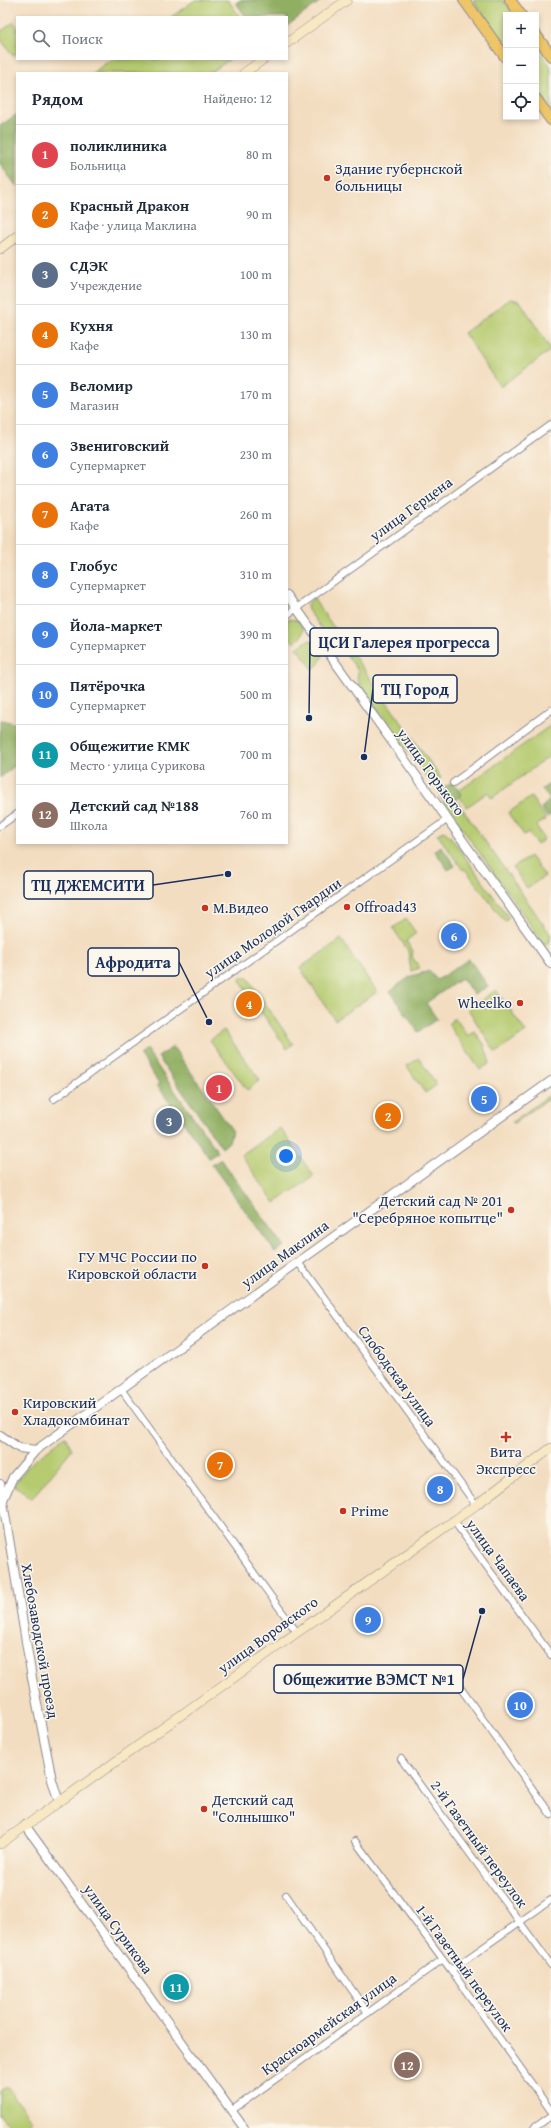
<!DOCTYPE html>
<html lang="ru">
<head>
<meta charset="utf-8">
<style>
  :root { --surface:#fff; --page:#f6f6f7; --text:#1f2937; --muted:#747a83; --line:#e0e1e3; --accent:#c8321e }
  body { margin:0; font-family:"Gentium Book Plus",serif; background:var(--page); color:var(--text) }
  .controls { position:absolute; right:12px; top:12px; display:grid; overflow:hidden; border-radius:0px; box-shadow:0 2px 6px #0003 }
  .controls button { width:36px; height:36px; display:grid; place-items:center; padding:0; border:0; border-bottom:1px solid var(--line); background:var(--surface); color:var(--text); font:20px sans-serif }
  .you { position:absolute; left:286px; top:1156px; width:14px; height:14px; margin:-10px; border:3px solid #fff; border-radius:50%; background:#1a73e8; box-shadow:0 0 0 6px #1a73e833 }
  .badge { display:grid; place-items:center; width:26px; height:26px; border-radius:50%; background:var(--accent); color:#fff; font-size:13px; font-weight:700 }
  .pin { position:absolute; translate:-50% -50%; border:2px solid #fff; box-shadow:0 1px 4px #0006 }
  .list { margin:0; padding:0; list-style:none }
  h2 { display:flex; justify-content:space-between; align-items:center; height:52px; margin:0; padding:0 16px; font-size:17px }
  h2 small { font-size:13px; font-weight:400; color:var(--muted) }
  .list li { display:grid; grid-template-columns:26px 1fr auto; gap:12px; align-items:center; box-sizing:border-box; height:60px; padding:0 16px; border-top:1px solid var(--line) }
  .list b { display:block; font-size:15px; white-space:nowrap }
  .list p { margin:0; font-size:13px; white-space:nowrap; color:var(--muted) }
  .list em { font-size:13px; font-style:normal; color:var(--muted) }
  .icon { flex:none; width:22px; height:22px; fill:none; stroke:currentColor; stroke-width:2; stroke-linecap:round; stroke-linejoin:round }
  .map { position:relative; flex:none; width:551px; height:2128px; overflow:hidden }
  .search { position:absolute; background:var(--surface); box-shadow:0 2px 6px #0003; left:16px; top:16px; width:272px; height:44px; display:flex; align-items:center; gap:10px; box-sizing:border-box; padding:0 14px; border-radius:0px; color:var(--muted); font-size:15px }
  .panel { position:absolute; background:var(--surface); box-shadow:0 2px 6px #0003; left:16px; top:72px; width:272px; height:772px; border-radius:0px }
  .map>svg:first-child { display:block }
</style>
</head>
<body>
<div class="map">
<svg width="551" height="2128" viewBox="0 0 551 2128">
  <rect width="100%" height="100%" fill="#fbf7ec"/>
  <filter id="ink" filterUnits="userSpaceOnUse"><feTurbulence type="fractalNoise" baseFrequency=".025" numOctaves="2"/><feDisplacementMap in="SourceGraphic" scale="8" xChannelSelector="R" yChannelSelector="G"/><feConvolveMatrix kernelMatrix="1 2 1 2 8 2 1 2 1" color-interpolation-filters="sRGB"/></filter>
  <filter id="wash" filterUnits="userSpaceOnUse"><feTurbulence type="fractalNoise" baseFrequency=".012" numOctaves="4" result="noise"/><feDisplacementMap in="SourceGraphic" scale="16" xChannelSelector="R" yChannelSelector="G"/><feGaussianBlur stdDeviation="0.9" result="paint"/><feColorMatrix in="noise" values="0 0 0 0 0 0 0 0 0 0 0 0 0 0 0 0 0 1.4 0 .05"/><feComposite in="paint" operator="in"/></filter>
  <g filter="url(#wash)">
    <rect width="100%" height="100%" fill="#f3ddc0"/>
    <path fill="#b6cb6f" stroke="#687d66" d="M 195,0 L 228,0 L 240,17 L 171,17 Z
      M 473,0 L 503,0 L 514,15 L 506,15 L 506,46 Z
      M 14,22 L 17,26 L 17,53 L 13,56 L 0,38 L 0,32 Z
      M 536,46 L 551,67 L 551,109 L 536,88 Z
      M 112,59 L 230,59 L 210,73 L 92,73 Z
      M 510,299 L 520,301 L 551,350 L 500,387 L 464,333 Z
      M 313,598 L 441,778 L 437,780 L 427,778 L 357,680 L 358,671 L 340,645 L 332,643 L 308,610 L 307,605 Z
      M 287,619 L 297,620 L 304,629 L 301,637 L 294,643 L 287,634 Z
      M 311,640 L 316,643 L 323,655 L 318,665 L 313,669 L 297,648 L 307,641 Z
      M 551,725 L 551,755 L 492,798 L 488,792 L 467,807 L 454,790 L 457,786 L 460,790 Z
      M 444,786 L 447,787 L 551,935 L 549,944 L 545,945 L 440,797 L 440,792 Z
      M 531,797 L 546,819 L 536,826 L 544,839 L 537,845 L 528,832 L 524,835 L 508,813 Z
      M 444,831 L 450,836 L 509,918 L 505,922 L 465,869 L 463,870 L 437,834 Z
      M 530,856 L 545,876 L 527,888 L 513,868 Z
      M 406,919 L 416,933 L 406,941 L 413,951 L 412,957 L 420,968 L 411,971 L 408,951 L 393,928 Z
      M 341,939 L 377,992 L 335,1020 L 300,968 Z
      M 241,977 L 247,977 L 293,1044 L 287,1049 L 242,984 L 240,980 Z
      M 496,990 L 526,1032 L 496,1053 L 468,1009 Z
      M 455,1018 L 468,1036 L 475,1032 L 484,1044 L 490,1063 L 480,1070 L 448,1024 Z
      M 224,1030 L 260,1080 L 247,1090 L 210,1040 Z
      M 419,1058 L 437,1085 L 425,1093 L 407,1066 Z
      M 551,1094 L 551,1097 L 514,1123 L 512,1122 Z
      M 280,1128 L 314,1176 L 275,1203 L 241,1155 Z
      M 65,1436 L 72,1449 L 32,1498 L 14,1485 L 29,1465 Z
      M 7,2087 L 32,2121 L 22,2128 L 10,2128 L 0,2115 L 0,2092 Z"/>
    <path fill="#90af62" stroke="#566f60" d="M 240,0 L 322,0 L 287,26 L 287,17 L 246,17 L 236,3 Z
      M 17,114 L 17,187 L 0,164 L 0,126 Z
      M 3,720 L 17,724 L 17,764 L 0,778 L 0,721 Z
      M 551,783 L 551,815 L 547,817 L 541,808 L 550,800 L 542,789 Z
      M 453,784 L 461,794 L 457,800 L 447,799 L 444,796 L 444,789 L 448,785 Z
      M 441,846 L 455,866 L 448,870 L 435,851 Z
      M 469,959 L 488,986 L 474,995 L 462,978 L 426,1003 L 437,1019 L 418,1032 L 390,991 L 411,976 L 430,971 L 437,980 Z
      M 173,1047 L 232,1130 L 229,1142 L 222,1148 L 158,1057 Z
      M 146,1050 L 218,1152 L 209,1158 L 157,1085 L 159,1083 L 139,1055 Z
      M 221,1159 L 284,1246 L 275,1252 L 212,1165 Z"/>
  </g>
  <g filter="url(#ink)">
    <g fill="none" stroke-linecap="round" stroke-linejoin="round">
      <g stroke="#87868f" stroke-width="8">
        <path id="minor" d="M 287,615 L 551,425
          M 453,783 L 551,710
          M 0,826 L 17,814
          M 54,1099 L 448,819
          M 298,1262 L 476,1505
          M 121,1389 L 296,1631
          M 453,1520 L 551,1655
          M 452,1676 L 551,1815
          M 401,1759 L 551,1965
          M 355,1841 L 451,1970 L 551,2111
          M 286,1895 L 368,2013
          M 451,1970 L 551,1900
          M 231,2111 L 443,1959
          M 534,2128 L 551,2116"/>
      </g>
      <g stroke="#87868f" stroke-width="10">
        <path id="tertiary" d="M 287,595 L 551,964
          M 0,1435 L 19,1448 L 36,1450
          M 0,1484 L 32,1678 L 52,1780 L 59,1802
          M 3,1500 L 13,1477 L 36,1450 L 551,1081
          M 25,1825 L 244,2128"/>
      </g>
      <g stroke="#87868f" stroke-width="10">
        <path id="secondary" d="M 287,43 L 347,0
          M 244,73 L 264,59
          M 0,249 L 17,236
          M 0,1844 L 476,1505 L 551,1448"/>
      </g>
      <g stroke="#87868f" stroke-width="12">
        <path id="primary" d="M 464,0 L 506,58
          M 510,0 L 521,15
          M 536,35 L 551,56
          M 536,99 L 551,120"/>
      </g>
      <use href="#minor" stroke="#fff" stroke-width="6"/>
      <use href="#tertiary" stroke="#fff" stroke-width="8"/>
      <use href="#secondary" stroke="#f8e8c3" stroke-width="9"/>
      <use href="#primary" stroke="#eec569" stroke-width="10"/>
    </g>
  </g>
  <g fill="#c8321e" stroke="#fbf7ec" stroke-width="1.5">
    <circle cx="327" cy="178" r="4"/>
    <circle cx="347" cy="907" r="4"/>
    <circle cx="205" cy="908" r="4"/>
    <circle cx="520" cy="1003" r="4"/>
    <circle cx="511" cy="1210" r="4"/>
    <circle cx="205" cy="1266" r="4"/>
    <circle cx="15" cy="1412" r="4"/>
    <path d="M504 1431h4v4h4v4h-4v4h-4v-4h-4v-4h4z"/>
    <circle cx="343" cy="1511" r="4"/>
    <circle cx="204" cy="1809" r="4"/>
  </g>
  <g text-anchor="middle" stroke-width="3" stroke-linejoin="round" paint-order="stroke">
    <g font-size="15" fill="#1b2f5e" stroke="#fbf7ec" text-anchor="start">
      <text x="335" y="174">Здание губернской<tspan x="335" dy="17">больницы</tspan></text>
      <text x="355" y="912">Offroad43</text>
      <text x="213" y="913">М.Видео</text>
      <text x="512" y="1008" text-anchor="end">Wheelko</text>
      <text x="503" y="1206" text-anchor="end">Детский сад № 201<tspan x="503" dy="17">"Серебряное копытце"</tspan></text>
      <text x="197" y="1262" text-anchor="end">ГУ МЧС России по<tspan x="197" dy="17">Кировской области</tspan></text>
      <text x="23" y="1408">Кировский<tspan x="23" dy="17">Хладокомбинат</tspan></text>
      <text x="506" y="1457" text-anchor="middle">Вита<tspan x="506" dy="17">Экспресс</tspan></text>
      <text x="351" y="1516">Prime</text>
      <text x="212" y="1805">Детский сад<tspan x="212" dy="17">"Солнышко"</tspan></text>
    </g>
    <g font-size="15" fill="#1b2f5e" stroke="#fbf7ec">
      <text transform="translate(411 509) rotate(-36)" y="5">улица Герцена</text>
      <text transform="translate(431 772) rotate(54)" y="5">улица Горького</text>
      <text transform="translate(273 928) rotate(-35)" y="5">улица Молодой Гвардии</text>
      <text transform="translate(285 1254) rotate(-36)" y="5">улица Маклина</text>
      <text transform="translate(397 1376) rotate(54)" y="5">Слободская улица</text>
      <text transform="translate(498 1560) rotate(54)" y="5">улица Чапаева</text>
      <text transform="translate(268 1635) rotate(-36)" y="5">улица Воровского</text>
      <text transform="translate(40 1641) rotate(80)" y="5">Хлебозаводской проезд</text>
      <text transform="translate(479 1844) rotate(54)" y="5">2-й Газетный переулок</text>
      <text transform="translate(118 1929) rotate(54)" y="5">улица Сурикова</text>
      <text transform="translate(464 1968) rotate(54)" y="5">1-й Газетный переулок</text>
      <text transform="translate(329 2024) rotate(-36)" y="5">Красноармейская улица</text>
    </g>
  </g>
  <path fill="none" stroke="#1b2f5e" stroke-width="1.5" d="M309 718L310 642M364 757L373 689M228 874L153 885M209 1022L179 962M482 1611L463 1679"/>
  <g fill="#1b2f5e" stroke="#fbf7ec" stroke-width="1.5">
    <circle cx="309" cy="718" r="4"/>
    <circle cx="364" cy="757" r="4"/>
    <circle cx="228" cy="874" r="4"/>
    <circle cx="209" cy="1022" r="4"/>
    <circle cx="482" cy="1611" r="4"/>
  </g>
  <g fill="#fbf7ec" stroke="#1b2f5e" stroke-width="1.5">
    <rect x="310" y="628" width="188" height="28" rx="4"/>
    <rect x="373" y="675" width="84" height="28" rx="4"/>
    <rect x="24" y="871" width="129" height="28" rx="4"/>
    <rect x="88" y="948" width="91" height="28" rx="4"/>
    <rect x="274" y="1665" width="189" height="28" rx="4"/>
  </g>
  <g font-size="16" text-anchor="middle" font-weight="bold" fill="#1b2f5e">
    <text x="404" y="648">ЦСИ Галерея прогресса</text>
    <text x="415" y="695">ТЦ Город</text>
    <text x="88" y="891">ТЦ ДЖЕМСИТИ</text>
    <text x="133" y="968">Афродита</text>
    <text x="369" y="1685">Общежитие ВЭМСТ №1</text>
  </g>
</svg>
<div class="controls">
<button>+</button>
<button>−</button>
<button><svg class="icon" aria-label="locate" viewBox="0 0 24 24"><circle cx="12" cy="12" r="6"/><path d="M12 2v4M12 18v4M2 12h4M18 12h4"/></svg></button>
</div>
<div class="you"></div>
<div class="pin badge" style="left:219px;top:1088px;background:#e0444e">1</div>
<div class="pin badge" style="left:388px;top:1116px;background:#e8710a">2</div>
<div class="pin badge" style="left:169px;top:1121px;background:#5c6f8a">3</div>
<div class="pin badge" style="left:249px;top:1004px;background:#e8710a">4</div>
<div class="pin badge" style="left:484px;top:1099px;background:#3f7fe0">5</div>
<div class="pin badge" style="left:454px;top:936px;background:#3f7fe0">6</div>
<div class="pin badge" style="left:220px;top:1465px;background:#e8710a">7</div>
<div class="pin badge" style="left:440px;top:1489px;background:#3f7fe0">8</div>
<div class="pin badge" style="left:368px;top:1620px;background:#3f7fe0">9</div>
<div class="pin badge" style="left:520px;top:1705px;background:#3f7fe0">10</div>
<div class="pin badge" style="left:176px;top:1987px;background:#0f9aa8">11</div>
<div class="pin badge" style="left:407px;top:2065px;background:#8d6e63">12</div>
<div class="search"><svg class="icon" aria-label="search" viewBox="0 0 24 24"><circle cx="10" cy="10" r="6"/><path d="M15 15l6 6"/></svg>Поиск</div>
<section class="panel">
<h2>Рядом<small>Найдено: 12</small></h2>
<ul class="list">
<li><span class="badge" style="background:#e0444e">1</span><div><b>поликлиника</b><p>Больница</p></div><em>80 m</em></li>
<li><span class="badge" style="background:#e8710a">2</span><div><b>Красный Дракон</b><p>Кафе · улица Маклина</p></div><em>90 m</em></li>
<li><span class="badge" style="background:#5c6f8a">3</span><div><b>СДЭК</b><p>Учреждение</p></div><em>100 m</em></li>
<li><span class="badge" style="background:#e8710a">4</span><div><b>Кухня</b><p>Кафе</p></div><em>130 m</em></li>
<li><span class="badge" style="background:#3f7fe0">5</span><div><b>Веломир</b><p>Магазин</p></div><em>170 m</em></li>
<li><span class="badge" style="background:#3f7fe0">6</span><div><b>Звениговский</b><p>Супермаркет</p></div><em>230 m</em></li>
<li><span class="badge" style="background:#e8710a">7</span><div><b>Агата</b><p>Кафе</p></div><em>260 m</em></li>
<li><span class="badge" style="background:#3f7fe0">8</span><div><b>Глобус</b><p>Супермаркет</p></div><em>310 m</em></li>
<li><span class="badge" style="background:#3f7fe0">9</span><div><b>Йола-маркет</b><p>Супермаркет</p></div><em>390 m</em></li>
<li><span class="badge" style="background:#3f7fe0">10</span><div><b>Пятёрочка</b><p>Супермаркет</p></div><em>500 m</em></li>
<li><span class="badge" style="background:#0f9aa8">11</span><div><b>Общежитие КМК</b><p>Место · улица Сурикова</p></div><em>700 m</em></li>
<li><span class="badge" style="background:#8d6e63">12</span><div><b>Детский сад №188</b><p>Школа</p></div><em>760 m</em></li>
</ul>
</section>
</div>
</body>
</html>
